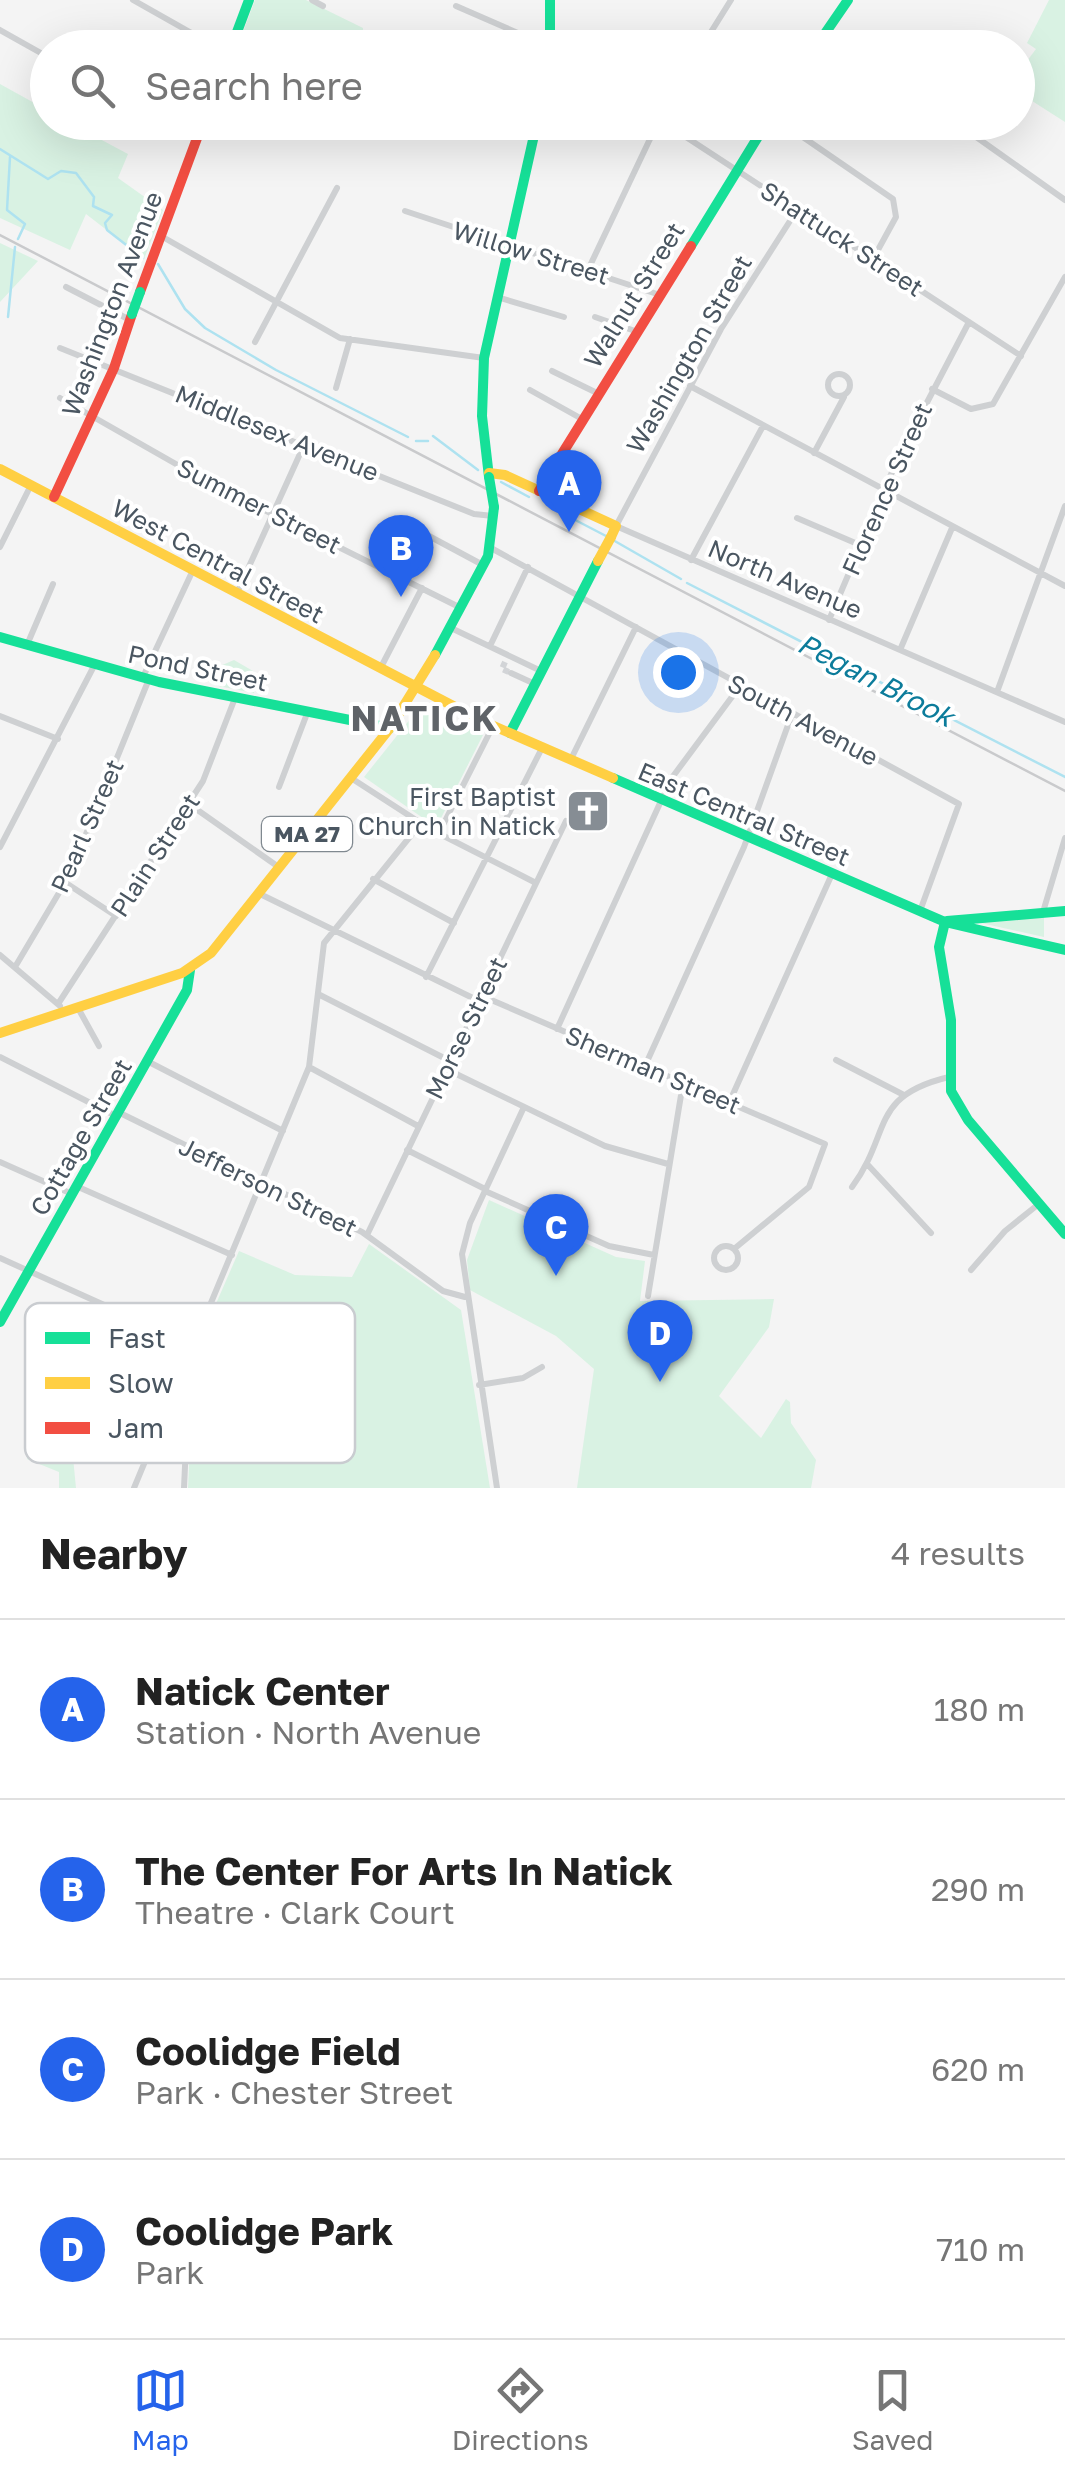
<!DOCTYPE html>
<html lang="en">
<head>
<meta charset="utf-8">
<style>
  :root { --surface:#fff; --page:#f6f6f6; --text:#222; --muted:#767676; --line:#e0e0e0; --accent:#2563eb }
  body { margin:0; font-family:"Golos Text",sans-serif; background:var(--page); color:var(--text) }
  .you { position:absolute; left:678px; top:672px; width:35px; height:35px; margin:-25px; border:8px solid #fff; border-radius:50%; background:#1a73e8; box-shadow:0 0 0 15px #1a73e833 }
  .badge { display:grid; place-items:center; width:65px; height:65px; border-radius:50%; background:var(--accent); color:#fff; font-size:32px; font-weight:700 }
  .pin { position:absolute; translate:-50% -82px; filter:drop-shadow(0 2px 5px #0008) }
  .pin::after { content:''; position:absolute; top:52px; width:35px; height:30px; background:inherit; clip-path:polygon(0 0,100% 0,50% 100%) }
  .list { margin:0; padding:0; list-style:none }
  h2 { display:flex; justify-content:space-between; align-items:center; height:130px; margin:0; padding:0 40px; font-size:42px }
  h2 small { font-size:32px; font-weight:400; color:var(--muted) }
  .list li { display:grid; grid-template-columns:65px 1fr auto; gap:30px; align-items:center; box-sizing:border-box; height:180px; padding:0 40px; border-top:2px solid var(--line) }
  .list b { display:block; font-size:38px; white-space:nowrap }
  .list p { margin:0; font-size:32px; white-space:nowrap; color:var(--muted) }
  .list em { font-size:32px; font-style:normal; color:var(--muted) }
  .icon { flex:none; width:55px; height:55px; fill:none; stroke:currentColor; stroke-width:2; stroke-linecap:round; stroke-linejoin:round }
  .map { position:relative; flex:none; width:1065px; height:1488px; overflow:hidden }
  .search { position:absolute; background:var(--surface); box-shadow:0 10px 40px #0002; left:30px; right:30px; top:30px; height:110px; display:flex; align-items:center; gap:25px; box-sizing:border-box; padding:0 35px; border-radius:55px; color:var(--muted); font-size:38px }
  .sheet { height:850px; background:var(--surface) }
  nav { display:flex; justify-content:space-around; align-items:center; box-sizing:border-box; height:140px; border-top:2px solid var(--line); background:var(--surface); font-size:28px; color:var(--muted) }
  nav a { display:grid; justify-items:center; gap:5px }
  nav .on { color:var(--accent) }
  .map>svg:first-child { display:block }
</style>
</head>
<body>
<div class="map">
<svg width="1065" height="1488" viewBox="0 0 1065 1488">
  <rect width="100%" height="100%" fill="#f4f4f4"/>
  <path fill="#d9f2e3" d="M 255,0 L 306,0 L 363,28 L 363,47 L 237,48 Z
    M 1049,0 L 1065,0 L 1065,122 L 1018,92 L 1018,73 L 1036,49 L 1027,43 Z
    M 0,84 L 47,110 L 48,122 L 70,123 L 128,154 L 118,178 L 163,210 L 144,259 L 86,214 L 70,250 L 0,218 Z
    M 0,243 L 38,261 L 0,302 Z
    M 234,660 L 258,674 L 254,693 L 218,686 L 220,666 Z
    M 419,708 L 431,708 L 483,735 L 439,822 L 433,825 L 364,777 Z
    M 1044,917 L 1044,937 L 981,923 L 983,922 Z
    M 489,1200 L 616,1257 L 645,1261 L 640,1301 L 774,1299 L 769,1327 L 719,1396 L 761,1438 L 786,1399 L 790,1402 L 791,1423 L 816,1460 L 811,1488 L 577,1488 L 594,1369 L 556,1336 L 470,1290 L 467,1260 Z
    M 369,1244 L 461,1310 L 490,1488 L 188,1488 L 194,1354 L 239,1251 L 295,1275 L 352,1277 Z
    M 75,1358 L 112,1369 L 112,1382 L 93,1397 L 90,1429 L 72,1447 L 76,1488 L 59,1488 L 59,1472 L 27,1459 L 28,1455 L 57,1449 L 73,1402 L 64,1400 L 57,1409 L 32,1404 L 34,1387 L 28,1375 L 38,1366 Z"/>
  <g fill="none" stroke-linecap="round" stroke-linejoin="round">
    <path stroke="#aee2f0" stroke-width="2.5" d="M 0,149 L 48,179 L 61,171 L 76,173 L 94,197 L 93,206 L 112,215 L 105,223 L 107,230 L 143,258
      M 10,157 L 7,210 L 25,224 L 18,239
      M 158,264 L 185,309 L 205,328 L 276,370 L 408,437
      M 8,317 L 15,247
      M 433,436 L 478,470
      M 416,441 L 428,441
      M 501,482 L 529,497
      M 556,510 L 606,536
      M 613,540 L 681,579
      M 687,583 L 1065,777"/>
    <path stroke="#d2d4d7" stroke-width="6" stroke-dasharray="6 3" stroke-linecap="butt" d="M 505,662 L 502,669 L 511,673"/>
    <path stroke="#ced0d2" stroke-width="6" d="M 133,0 L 218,48
      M 312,0 L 323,6
      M 456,6 L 550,47
      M 0,30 L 48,57
      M 825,32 L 848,48
      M 701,48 L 731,0
      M 164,122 L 196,140
      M 663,122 L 1021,356
      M 781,122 L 893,199 L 896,217 L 873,259
      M 955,122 L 1065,200
      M 797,210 L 721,329 L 616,526 L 1065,722
      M 405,211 L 657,294
      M 161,236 L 340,338 L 484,358
      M 587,272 L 658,122
      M 66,287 L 130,320
      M 497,297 L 564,317
      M 595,317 L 635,331
      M 255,342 L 337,188
      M 60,348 L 474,514 L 493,516
      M 552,371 L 597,393
      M828 385a11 11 0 1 1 22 0a11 11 0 1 1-22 0Z
      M 690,386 L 1065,586
      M 336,388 L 350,339
      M 932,389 L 971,409 L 993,404 L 1065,277
      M 530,390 L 582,419
      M 60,398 L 204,480 L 461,608
      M 814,453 L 844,397
      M 797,518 L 860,545
      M 414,528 L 483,565
      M 0,547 L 31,485
      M 491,548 L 959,804 L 920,911
      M 691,560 L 763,426
      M 237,593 L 304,445
      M 829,620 L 898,458 L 969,322
      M 451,628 L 541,671
      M 27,645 L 53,584
      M 490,646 L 528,567
      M 900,650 L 952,528
      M 380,669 L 422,588
      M 511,673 L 535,684
      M 143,677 L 193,570
      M 997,692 L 1065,506
      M 0,716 L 58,739
      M 571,759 L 636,627
      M 351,778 L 430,829 L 536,883
      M 279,787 L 308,711
      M 189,804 L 280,868
      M 439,833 L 493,726
      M 0,847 L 95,664
      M 373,879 L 454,923
      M 66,883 L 116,916
      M 260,894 L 479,1001
      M 1043,912 L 1065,838
      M 0,955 L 60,1006
      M 15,967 L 69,876 L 149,679
      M 426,977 L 542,748
      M 318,994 L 450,1061
      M 482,996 L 825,1144 L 809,1187 L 734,1249
      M 58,1004 L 203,781 L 235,698
      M 78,1008 L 99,1046
      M 557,1029 L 671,779 L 740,686
      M 0,1057 L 116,1116
      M 836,1060 L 902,1094
      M 147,1061 L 283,1131
      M 645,1066 L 744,847 L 792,714
      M 309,1067 L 418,1126
      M 446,1069 L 605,1146 L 668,1164
      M 729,1103 L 832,874
      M 118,1112 L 362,1232 L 443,1291 L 465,1297
      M 407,1150 L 485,1189
      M 0,1162 L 72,1194
      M 868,1165 L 931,1233
      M 76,1186 L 232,1255
      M 852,1187 C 892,1133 869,1096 949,1077
      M 485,1191 L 609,1246 L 654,1255
      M 367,1235 L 566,821
      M714 1258a12 12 0 1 1 24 0a12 12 0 1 1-24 0Z
      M 0,1258 L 193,1345
      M 971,1270 L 1005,1231 L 1040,1203
      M 648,1296 L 683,1083
      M 479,1385 L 523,1378 L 542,1367
      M 134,1488 L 309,1067 L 324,943 L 421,823
      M 184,1488 L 190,1359
      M 497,1488 L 462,1254 L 470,1223 L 524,1107"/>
    <path stroke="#16e098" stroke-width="10" d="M 550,0 L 550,48
      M 231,48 L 249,0
      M 815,48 L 848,0
      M 691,246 L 767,122
      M 489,477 L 482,416 L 484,358 L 537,122
      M 0,637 L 159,682 L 390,728
      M 435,655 L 488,556 L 494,507
      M 510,733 L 598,561
      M 613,778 L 945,922 L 1065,950
      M 947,921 L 1065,911
      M 945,922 L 939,947 L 951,1020 L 951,1091 L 968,1120 L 1065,1234
      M 0,1322 L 187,990 L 190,970"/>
    <path stroke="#ffcf43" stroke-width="10" d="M 0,469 L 480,720 L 613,778
      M 489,473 L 505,475 L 616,526 L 611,537
      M 0,1033 L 182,973 L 211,953 L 390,728 L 435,655"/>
    <path stroke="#f24e42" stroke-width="10" d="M 140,292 L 203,122
      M 539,491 L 691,246
      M 54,497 L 114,368 L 132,314"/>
    <path stroke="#c9cacc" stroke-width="2.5" d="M 0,235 L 1065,791"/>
    <path stroke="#16e098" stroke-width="10" d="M 132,314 L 140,292
      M 489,477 L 494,507"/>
    <path stroke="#ffcf43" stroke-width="10" d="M 598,561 L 611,537"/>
  </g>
  <defs>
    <g id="church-square" transform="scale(2.25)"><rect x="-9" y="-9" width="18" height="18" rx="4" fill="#868d94" stroke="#fff"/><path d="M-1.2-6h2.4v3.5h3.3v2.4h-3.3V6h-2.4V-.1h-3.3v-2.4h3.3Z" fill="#fff"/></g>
  </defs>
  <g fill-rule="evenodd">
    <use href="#church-square" x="588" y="811"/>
  </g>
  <g text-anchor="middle" stroke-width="8" stroke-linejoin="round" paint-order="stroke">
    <rect fill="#fff" stroke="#808990" stroke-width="2.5" x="262" y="817" width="90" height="34" rx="8"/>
    <g font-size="22" font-weight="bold" fill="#4a5661">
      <text x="307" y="842">MA 27</text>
    </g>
    <g font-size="25" fill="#4a5661" stroke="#fff">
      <text transform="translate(842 239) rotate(33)" y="9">Shattuck Street</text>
      <text transform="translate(531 253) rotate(17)" y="9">Willow Street</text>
      <text transform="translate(634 295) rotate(-58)" y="9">Walnut Street</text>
      <text transform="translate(112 304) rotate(-69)" y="9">Washington Avenue</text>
      <text transform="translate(689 354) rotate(-60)" y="9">Washington Street</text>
      <text transform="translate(277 433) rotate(22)" y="9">Middlesex Avenue</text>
      <text transform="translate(887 489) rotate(-66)" y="9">Florence Street</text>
      <text transform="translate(259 506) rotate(27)" y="9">Summer Street</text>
      <text transform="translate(218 561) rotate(28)" y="9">West Central Street</text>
      <text transform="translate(785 579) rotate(23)" y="9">North Avenue</text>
      <text transform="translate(198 668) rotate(12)" y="9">Pond Street</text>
      <text transform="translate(803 720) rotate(28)" y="9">South Avenue</text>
      <text transform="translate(744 814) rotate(23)" y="9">East Central Street</text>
      <text transform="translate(87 826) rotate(-66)" y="9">Pearl Street</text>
      <text transform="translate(155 855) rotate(-57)" y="9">Plain Street</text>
      <text transform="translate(466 1028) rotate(-64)" y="9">Morse Street</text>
      <text transform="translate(653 1070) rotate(23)" y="9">Sherman Street</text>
      <text transform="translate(81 1137) rotate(-60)" y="9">Cottage Street</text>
      <text transform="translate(268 1187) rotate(26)" y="9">Jefferson Street</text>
    </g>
    <g font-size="25" fill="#4a5661" stroke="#fff" text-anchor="end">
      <text x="556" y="806">First Baptist<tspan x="556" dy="29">Church in Natick</tspan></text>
    </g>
    <g font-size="28" font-style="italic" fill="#0c7c9b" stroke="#fff">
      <text transform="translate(876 680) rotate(27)" y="10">Pegan Brook</text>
    </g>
    <g font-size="35" font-weight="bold" letter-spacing="2.5" fill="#5f6368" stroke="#fff">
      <text x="425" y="731">NATICK</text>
    </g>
  </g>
  <rect x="25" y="1303" width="330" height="160" rx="15" fill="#fff" stroke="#c9ccd0" stroke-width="2.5"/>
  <rect x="45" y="1332" width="45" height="12" fill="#16e098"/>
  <rect x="45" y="1377" width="45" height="12" fill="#ffcf43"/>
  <rect x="45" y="1422" width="45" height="12" fill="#f24e42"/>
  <g font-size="28" fill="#4a5661">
    <text x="108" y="1348">Fast</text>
    <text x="108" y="1393">Slow</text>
    <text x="108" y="1438">Jam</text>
  </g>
</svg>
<div class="you"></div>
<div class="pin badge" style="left:569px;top:532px">A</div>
<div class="pin badge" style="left:401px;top:597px">B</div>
<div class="pin badge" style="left:556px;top:1276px">C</div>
<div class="pin badge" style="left:660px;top:1382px">D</div>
<div class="search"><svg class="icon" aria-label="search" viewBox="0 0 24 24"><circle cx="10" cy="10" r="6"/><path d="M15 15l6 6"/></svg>Search here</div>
</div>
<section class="sheet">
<h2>Nearby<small>4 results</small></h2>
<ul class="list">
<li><span class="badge">A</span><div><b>Natick Center</b><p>Station · North Avenue</p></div><em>180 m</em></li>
<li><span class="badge">B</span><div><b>The Center For Arts In Natick</b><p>Theatre · Clark Court</p></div><em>290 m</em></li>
<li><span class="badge">C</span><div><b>Coolidge Field</b><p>Park · Chester Street</p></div><em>620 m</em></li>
<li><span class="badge">D</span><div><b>Coolidge Park</b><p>Park</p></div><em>710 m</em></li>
</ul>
</section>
<nav>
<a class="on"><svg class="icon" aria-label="map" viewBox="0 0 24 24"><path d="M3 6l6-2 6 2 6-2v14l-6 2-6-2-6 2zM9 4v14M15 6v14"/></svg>Map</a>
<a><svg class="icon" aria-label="directions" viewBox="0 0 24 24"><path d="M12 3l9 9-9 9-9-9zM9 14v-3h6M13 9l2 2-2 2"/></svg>Directions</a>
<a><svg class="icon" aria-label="saved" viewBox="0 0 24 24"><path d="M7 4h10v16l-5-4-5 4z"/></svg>Saved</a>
</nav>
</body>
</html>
